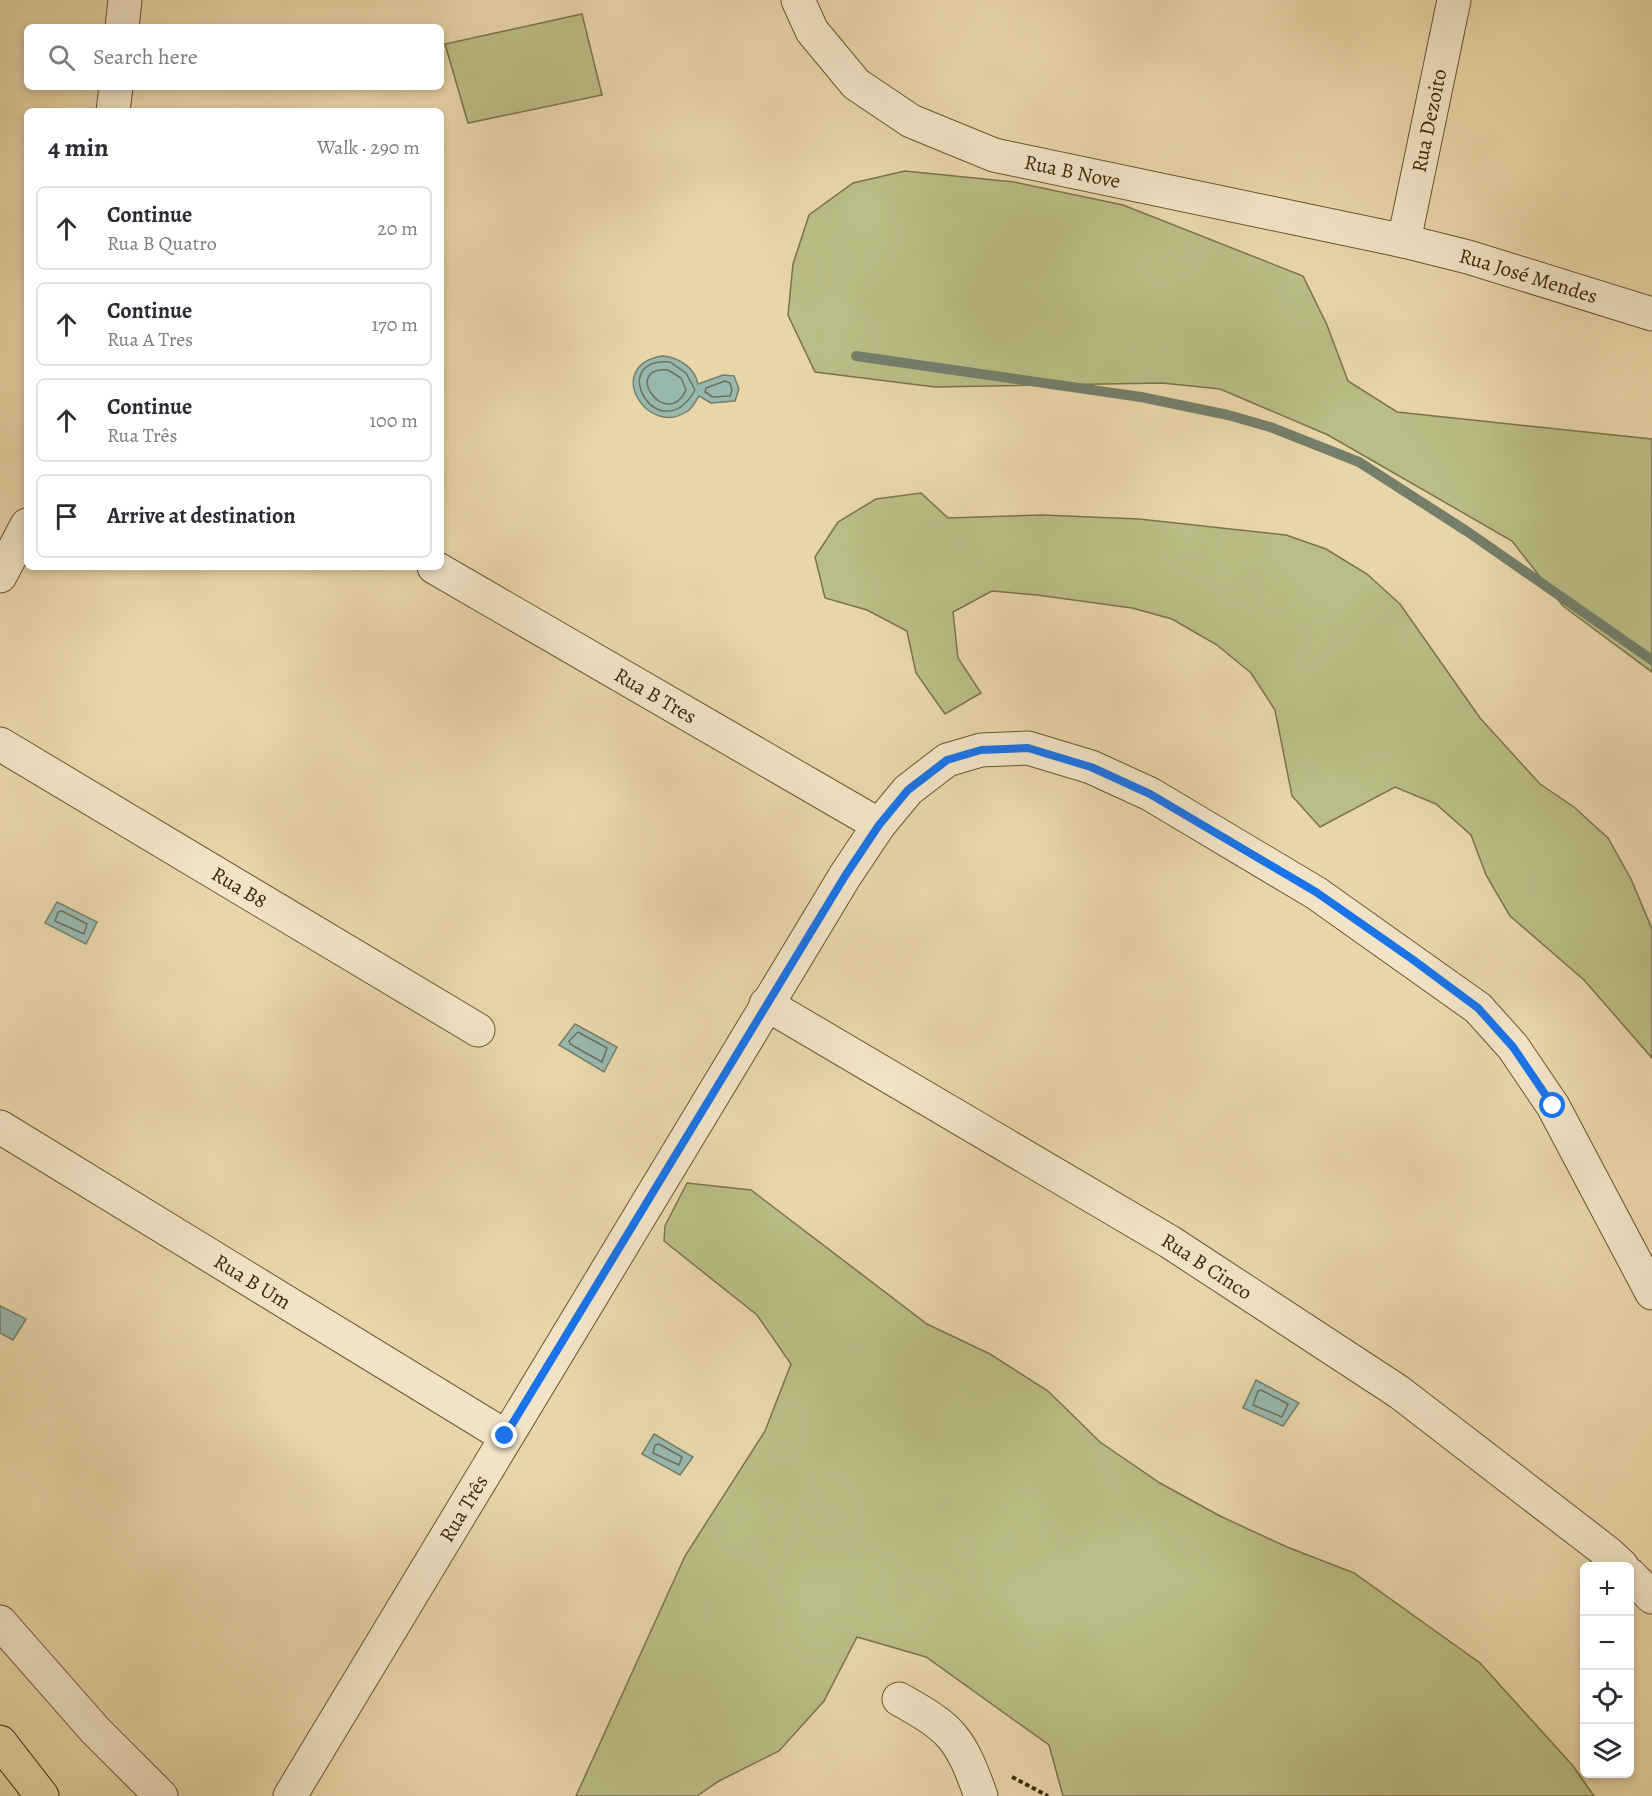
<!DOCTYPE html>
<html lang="en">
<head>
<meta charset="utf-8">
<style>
  :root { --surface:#fff; --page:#f2f2f3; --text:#2b2b33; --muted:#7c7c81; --line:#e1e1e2 }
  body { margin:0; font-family:Alegreya,serif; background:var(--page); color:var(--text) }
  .controls { position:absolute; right:18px; bottom:18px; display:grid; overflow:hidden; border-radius:9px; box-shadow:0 3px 9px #0003 }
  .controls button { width:54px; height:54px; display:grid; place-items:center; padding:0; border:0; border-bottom:2px solid var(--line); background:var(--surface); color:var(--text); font:30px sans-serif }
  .stop { position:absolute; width:18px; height:18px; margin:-14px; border:4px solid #1a73e8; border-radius:50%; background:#fff }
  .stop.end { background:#1a73e8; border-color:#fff; box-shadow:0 2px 6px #0008 }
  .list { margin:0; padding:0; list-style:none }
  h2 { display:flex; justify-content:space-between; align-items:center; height:78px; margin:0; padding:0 24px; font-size:26px }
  h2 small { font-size:20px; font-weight:400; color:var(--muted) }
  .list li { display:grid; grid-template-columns:39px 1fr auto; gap:18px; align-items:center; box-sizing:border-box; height:84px; margin:0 12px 12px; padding:0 12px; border:2px solid var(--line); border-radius:9px }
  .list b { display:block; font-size:22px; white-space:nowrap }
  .list p { margin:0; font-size:20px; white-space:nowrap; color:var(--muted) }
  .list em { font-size:20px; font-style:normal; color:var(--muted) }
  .icon { flex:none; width:33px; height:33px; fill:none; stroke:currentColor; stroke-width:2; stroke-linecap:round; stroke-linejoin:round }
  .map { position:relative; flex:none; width:1652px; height:1796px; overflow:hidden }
  .search { position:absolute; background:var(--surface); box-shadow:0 3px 9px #0003; left:24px; top:24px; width:420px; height:66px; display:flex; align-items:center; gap:15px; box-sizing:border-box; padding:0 21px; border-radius:9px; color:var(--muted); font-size:22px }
  .panel { position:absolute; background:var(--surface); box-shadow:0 3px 9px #0003; left:24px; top:108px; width:420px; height:462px; border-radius:9px }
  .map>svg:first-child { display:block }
</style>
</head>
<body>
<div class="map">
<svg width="1652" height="1796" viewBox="0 0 1652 1796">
  <rect width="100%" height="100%" fill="#e9d6a8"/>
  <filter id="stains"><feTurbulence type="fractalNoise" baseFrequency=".00333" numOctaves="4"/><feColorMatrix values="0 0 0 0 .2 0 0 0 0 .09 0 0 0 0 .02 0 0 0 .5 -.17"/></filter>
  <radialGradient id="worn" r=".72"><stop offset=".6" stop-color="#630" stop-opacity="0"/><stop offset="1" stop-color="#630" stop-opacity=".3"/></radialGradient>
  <path fill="#babd85" stroke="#7c7447" stroke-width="1.5" d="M 582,14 L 602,95 L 468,123 L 445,44 Z
    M 905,171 L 1014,182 L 1123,205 L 1303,276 L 1327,325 L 1348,381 L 1397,412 L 1652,439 L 1652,672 L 1563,606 L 1512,541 L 1328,435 L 1220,389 L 1162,383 L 935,387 L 815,372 L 788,315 L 793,264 L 809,215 L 853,183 Z
    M 921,493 L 948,518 L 1042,515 L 1139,519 L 1286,535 L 1326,549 L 1367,574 L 1400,604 L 1480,718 L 1540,784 L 1574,807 L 1608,838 L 1631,879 L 1652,929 L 1652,1058 L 1584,980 L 1510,916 L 1486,875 L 1471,835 L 1436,804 L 1395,787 L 1320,827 L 1292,796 L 1275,710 L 1251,673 L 1217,645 L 1172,619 L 1132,608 L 1037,595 L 992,591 L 953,612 L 958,658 L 981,693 L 945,714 L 916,673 L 907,631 L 867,610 L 825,598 L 815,557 L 838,522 L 876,499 Z
    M 687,1183 L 751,1190 L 927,1324 L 990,1354 L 1048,1391 L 1100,1442 L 1160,1483 L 1220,1516 L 1287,1547 L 1354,1573 L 1480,1663 L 1573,1766 L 1594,1796 L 1063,1796 L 1049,1745 L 926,1657 L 857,1637 L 824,1701 L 779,1751 L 719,1781 L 697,1796 L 576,1796 L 685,1556 L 765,1431 L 791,1364 L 757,1315 L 664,1241 L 665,1226 Z"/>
  <path fill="#98b8ad" stroke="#747f6b" stroke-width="1.5" d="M 662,356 C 679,357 695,368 698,384 L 723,375 L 734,376 L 739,389 L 735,401 L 711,403 L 699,396 C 696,401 692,408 688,411 C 647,439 603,366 662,356 Z
    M 57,902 L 97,922 L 86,944 L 45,923 Z
    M 575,1024 L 617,1047 L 604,1072 L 559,1045 Z
    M 0,1306 L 26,1319 L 13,1340 L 0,1333 Z
    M 1256,1380 L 1299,1403 L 1283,1426 L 1243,1408 Z
    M 654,1434 L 693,1457 L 680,1475 L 642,1454 Z"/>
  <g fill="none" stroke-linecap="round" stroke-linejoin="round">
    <path stroke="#6c715b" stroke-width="1.5" d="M 670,362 L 686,373 L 695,390 C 660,452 604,358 670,362 Z
      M 668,370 L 681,378 L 686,390 C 666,432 621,366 668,370 Z
      M 725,381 L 730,383 L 732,390 L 730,396 L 713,397 L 705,392 L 706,388 Z
      M 62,911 L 87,924 L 84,934 L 55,921 L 58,912 Z
      M 578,1032 L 607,1048 L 602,1062 L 570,1044 L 569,1041 Z
      M 1261,1390 L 1288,1404 L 1282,1417 L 1253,1405 L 1258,1391 Z
      M 659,1444 L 682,1457 L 679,1465 L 653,1453 L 655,1445 Z"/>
    <path stroke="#747f6b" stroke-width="10" d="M 856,356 L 1141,397 L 1228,415 L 1270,427 L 1359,462 L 1468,532 L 1652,660"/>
    <g stroke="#6a5531" stroke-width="35">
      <g id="minor">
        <path id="s1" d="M 798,0 L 812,31 L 856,84 L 911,121 L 994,155 L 1404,241 L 1468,257 L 1652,314"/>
        <path d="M 122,27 L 125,0"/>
        <path d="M 113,111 L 116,87"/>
        <path id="s2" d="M 1404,241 L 1454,0"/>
        <path id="s3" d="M 434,567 L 879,825"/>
        <path d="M 0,576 L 27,525"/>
        <path id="s4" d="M 0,744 L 478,1030"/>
        <path id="s5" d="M 766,1004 L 1170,1242 L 1399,1392 L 1608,1553 L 1622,1566"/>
        <path id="s6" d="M 0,1127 L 505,1436"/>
        <path d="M 1630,1575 L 1652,1597"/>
        <path d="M 0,1622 L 95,1730 L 161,1796"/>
        <path d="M 899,1699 C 953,1729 960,1738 981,1796"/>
        <path id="s7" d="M 290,1796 L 845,876 L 879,825 L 908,790 L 947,760 L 981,750 L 1028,748 L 1091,767 L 1150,794 L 1316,893 L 1478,1008 L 1513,1047 L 1553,1106 L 1652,1293"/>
      </g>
    </g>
    <g stroke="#3f2a09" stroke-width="35">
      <path id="major" d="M 0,1742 L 42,1796"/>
    </g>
    <path stroke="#3f2a09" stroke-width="4" stroke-dasharray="4.5 3" stroke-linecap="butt" d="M 1012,1777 L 1048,1796"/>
    <use href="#minor" stroke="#f1e4c6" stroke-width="33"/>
    <use href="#major" stroke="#e9d6a8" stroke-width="33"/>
  </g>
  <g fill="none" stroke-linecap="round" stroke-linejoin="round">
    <path stroke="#1a73e8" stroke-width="8" d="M 505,1436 L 845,876 L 879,825 L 908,790 L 947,760 L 981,750 L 1028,748 L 1091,767 L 1150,794 L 1316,892 L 1412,959 L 1478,1008 L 1513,1047 L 1553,1106"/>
  </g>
  <g text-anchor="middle" stroke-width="4.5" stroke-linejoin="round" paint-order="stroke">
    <g font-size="21" fill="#3f2a09" stroke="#f1e4c6">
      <text dy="7" stroke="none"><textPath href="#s2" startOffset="123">Rua Dezoito</textPath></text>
      <text dy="7" stroke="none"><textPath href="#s1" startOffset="339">Rua B Nove</textPath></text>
      <text dy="7" stroke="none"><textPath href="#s1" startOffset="807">Rua José Mendes</textPath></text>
      <text dy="7" stroke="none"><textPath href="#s3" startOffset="256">Rua B Tres</textPath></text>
      <text dy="7" stroke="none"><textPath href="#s4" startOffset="279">Rua B8</textPath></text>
      <text dy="7" stroke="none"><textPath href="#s5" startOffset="513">Rua B Cinco</textPath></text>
      <text dy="7" stroke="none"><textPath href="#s6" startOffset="296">Rua B Um</textPath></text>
      <text dy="7" stroke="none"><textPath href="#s7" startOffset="336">Rua Três</textPath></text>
    </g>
  </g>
  <rect width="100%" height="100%" filter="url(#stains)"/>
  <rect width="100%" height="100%" fill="url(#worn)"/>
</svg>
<div class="controls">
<button>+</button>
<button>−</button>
<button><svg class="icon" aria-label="locate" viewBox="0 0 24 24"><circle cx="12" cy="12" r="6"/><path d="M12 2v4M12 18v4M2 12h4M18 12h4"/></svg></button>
<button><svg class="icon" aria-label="layers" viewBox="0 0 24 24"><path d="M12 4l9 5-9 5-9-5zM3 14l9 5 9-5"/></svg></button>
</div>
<div class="stop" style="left:1553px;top:1106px"></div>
<div class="stop end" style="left:505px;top:1436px"></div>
<div class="search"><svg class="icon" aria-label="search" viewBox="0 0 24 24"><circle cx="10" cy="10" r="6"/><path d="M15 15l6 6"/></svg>Search here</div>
<section class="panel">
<h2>4 min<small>Walk · 290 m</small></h2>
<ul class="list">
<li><svg class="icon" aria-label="ahead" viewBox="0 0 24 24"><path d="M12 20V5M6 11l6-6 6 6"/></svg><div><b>Continue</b><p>Rua B Quatro</p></div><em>20 m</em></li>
<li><svg class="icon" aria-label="ahead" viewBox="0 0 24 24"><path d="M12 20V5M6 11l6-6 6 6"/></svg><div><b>Continue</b><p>Rua A Tres</p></div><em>170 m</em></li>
<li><svg class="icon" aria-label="ahead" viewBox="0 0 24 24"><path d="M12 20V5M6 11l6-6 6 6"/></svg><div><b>Continue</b><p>Rua Três</p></div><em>100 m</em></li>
<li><svg class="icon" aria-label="arrive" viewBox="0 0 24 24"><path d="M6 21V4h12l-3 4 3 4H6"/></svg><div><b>Arrive at destination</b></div></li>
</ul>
</section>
</div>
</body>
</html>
